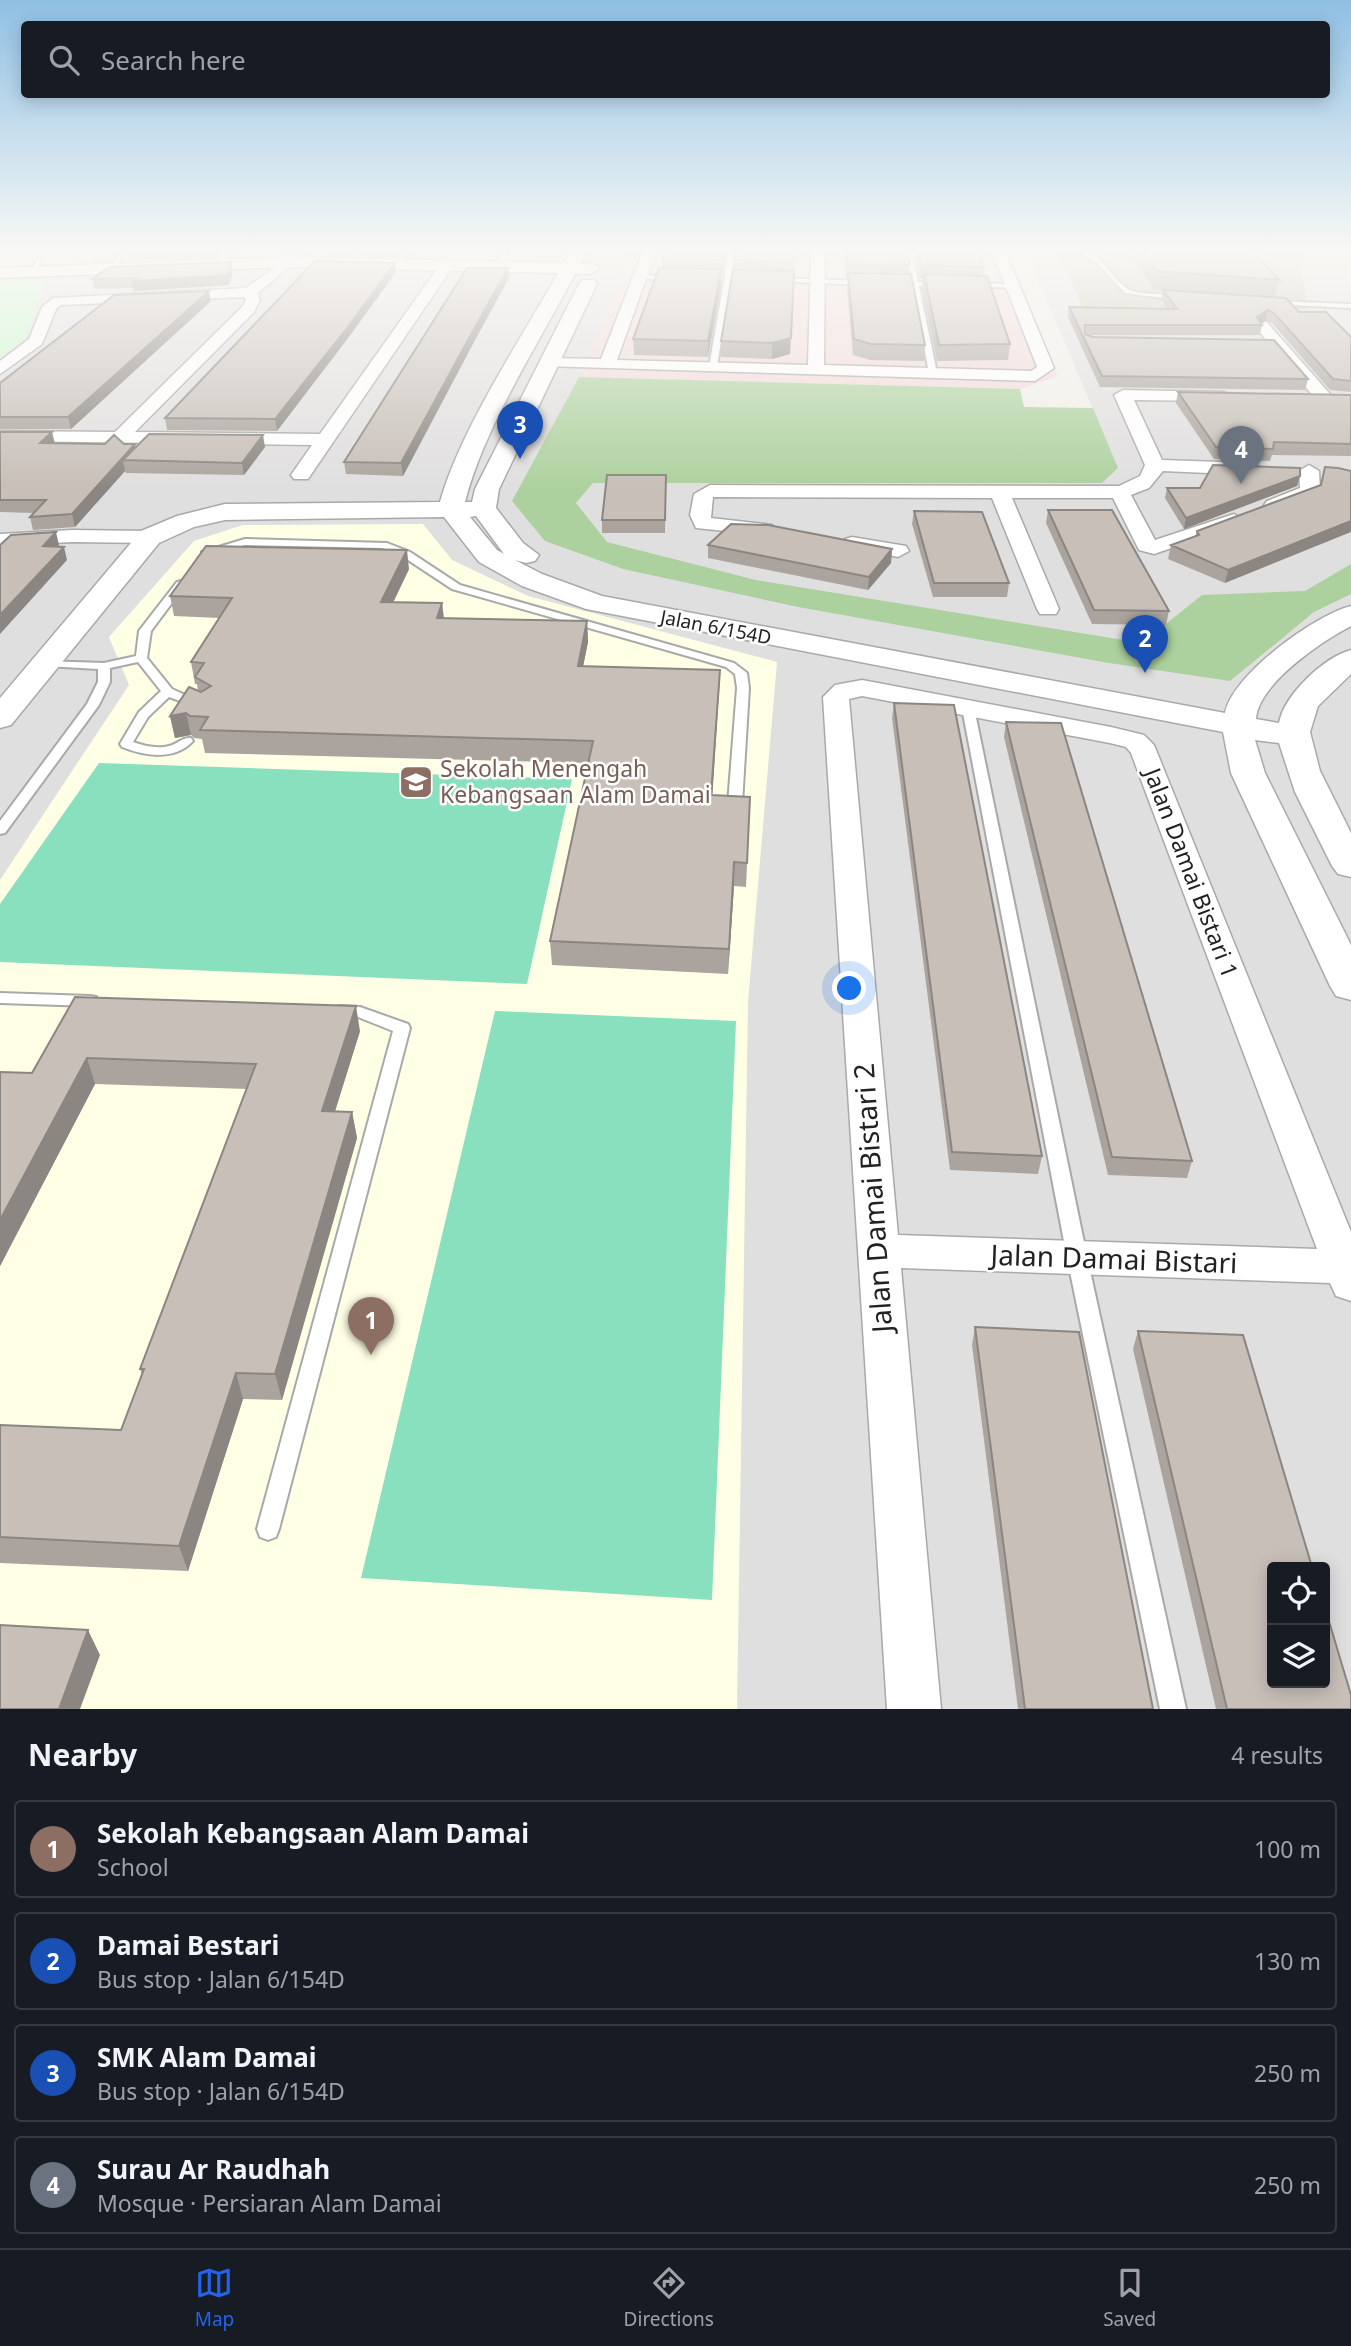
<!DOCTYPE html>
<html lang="en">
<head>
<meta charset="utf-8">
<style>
  :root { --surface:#171b24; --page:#242831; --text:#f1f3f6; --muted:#9ea1a6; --line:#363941; --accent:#2563eb }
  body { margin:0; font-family:"Noto Sans",sans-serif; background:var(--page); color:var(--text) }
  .controls { position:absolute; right:21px; bottom:21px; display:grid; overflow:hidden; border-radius:7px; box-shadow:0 4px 18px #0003 }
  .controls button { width:63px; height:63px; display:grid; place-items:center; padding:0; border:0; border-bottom:2px solid var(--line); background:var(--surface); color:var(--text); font:35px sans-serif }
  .you { position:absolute; left:850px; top:989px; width:24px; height:24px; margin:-18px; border:5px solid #fff; border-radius:50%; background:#1a73e8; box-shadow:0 0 0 10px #1a73e833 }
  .badge { display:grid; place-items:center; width:46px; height:46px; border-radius:50%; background:var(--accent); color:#fff; font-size:23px; font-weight:700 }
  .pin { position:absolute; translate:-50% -58px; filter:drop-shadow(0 2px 4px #0008) }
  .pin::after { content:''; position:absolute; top:37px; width:24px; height:21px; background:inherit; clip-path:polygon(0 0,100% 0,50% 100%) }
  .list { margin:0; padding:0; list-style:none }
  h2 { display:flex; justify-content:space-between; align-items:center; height:91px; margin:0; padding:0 28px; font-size:30px }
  h2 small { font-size:23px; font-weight:400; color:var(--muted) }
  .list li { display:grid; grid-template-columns:46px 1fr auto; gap:21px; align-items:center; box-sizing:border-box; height:98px; margin:0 14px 14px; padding:0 14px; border:2px solid var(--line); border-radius:7px }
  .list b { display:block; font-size:26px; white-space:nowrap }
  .list p { margin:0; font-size:23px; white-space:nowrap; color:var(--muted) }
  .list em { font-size:23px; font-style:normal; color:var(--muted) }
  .icon { flex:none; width:38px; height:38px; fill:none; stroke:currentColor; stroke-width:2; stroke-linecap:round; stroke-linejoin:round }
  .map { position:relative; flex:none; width:1351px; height:1709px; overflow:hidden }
  .search { position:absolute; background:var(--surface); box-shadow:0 4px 18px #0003; left:21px; right:21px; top:21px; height:77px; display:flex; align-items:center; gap:18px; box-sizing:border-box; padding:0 24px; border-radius:7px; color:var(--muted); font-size:26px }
  .sheet { height:539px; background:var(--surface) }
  nav { display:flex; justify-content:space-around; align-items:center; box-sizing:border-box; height:98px; border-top:2px solid var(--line); background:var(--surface); font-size:19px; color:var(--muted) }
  nav a { display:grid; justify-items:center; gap:4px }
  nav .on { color:var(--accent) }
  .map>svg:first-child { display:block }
</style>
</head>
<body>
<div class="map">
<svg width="1351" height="1709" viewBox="0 0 1351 1709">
  <rect width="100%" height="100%" fill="#f2efe9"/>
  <path fill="#e0dfdf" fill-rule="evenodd" d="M 97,251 L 1009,251 L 1057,376 L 1020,389 L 579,377 L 576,503 L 593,483 L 1118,468 L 1026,251 L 1351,251 L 1351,1709 L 0,1709 L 0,279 L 84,275 ZM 1272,1567 L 1325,1567 L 1325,1683 L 1272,1683 Z"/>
  <path fill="#f2dad9" d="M 631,251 L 1009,251 L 1057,376 L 1020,389 L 579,377 Z"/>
  <path fill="#ffffe5" d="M 423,524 L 452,560 L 528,596 L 777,662 L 748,1002 L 737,1709 L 0,1709 L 0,880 L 129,685 L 109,637 L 194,541 L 243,525 Z"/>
  <path fill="#c7c7b4" d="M 1058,251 L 1301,251 L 1297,259 L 1304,283 L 1307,310 L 1082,306 Z"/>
  <path fill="#add19e" d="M 579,377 L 1020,389 L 1024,407 L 1093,408 L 1118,468 L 1102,483 L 593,483 L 576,503 L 607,542 L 756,580 L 1142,643 L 1202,595 L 1305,591 L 1351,564 L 1351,594 L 1314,612 L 1230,681 L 1109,663 L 798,607 L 623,569 L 545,541 L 512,501 Z"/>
  <path fill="#c8facc" d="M 46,278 L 26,338 L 0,358 L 0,281 Z"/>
  <path fill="#88e0be" d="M 99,763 L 572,779 L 527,984 L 0,962 L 0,904 Z
    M 495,1011 L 736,1021 L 712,1600 L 361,1578 Z"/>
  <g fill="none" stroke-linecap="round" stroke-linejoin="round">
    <g stroke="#a9a9a9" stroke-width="4">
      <path id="service" d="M 120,251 L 126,251 L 115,269 L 111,269 Z
        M 225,251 L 232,251 L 218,265 L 214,265 Z
        M 403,251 L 409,251 L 397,265 L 393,265 Z
        M 504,251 L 510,251 L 499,267 L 495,267 Z
        M 729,251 L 735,251 L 717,367 L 713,369 L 709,367 Z
        M 906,251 L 912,251 L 918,282 L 943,284 L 940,286 L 919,286 L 937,373 L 933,375 L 929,373 L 912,285 L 891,283 L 912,281 Z
        M 1077,251 C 1103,251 1109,277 1128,289 C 1140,297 1167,291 1181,298 L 1178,300 L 1125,293 L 1096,262 Z
        M 37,258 L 42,259 L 35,272 L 31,272 Z
        M 640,275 L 674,276 L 677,278 L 674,280 L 638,278 Z
        M 775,278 L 866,281 L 869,283 L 866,285 L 773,281 Z
        M 974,283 L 1013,284 L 1016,286 L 1013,288 L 972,286 Z
        M 1272,301 L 1351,304 L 1351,308 L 1270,304 Z
        M 245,539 L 387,543 L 410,552 L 460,585 L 734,663 L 747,673 L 749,688 L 742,804 L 735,808 L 728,804 L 737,688 L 735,674 L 726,667 L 452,589 L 402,556 L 382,548 L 245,545 L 207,555 L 202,552 Z
        M 181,581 L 186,584 L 151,631 L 147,658 L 172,689 L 205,704 L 199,708 L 169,697 L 148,717 L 133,742 C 144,746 158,749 169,746 C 178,744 182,737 191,738 L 193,741 C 175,761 144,756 122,747 L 120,744 L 139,712 L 161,691 L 138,662 L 110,668 L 110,682 L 99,705 L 5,833 L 0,834 L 0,821 L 87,704 L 98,682 L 98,669 L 46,666 L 40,663 L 42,661 L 104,663 L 136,656 L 139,631 L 177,582 Z
        M 968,704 L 974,708 L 1087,1257 L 1186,1709 L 1160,1709 L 1067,1257 L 962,708 Z
        M 0,993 L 90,996 L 96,997 L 98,1001 L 96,1005 L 90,1006 L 0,1003 Z
        M 341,1006 L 360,1007 L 408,1024 L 410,1028 L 279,1529 L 276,1537 L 268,1540 L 260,1537 L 257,1529 L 393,1031 L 358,1017 L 335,1015 L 333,1011 L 335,1007 Z"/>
    </g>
    <g stroke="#a9a9a9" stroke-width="3">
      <path id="minor" d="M 643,251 L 656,251 L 617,360 L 808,365 L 811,251 L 825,251 L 824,365 L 1031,371 L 1037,367 L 992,251 L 1005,251 L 1054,368 L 1035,381 L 543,366 L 543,360 L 549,358 L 601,359 Z
        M 288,258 L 295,262 L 258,293 L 260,300 L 254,312 L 135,432 L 320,434 L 442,262 L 452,262 L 454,265 L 308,479 L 294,479 L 291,475 L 312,445 L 0,441 L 0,431 L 115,432 L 242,307 L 246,300 L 245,297 L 61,305 L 56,309 L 42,344 L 0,374 L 0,361 L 29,339 L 42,307 L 53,298 L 246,288 Z
        M 1260,318 L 1265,320 L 1330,394 L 1333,398 L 1330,402 L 1318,402 L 1252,323 Z
        M 1123,390 L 1224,392 L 1227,396 L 1218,401 L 1134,400 L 1162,460 L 1253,463 L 1263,469 L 1253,475 L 1163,471 L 1149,488 L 1131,495 L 1155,540 L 1234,514 L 1244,520 L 1241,524 L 1154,554 L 1139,550 L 1113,498 L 1012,498 L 1059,609 L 1056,614 L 1040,614 L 1037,609 L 992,498 L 713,497 L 711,518 L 772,525 L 775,529 L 772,533 L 765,535 L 696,528 L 690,515 L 694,494 L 710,485 L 1119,486 L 1140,476 L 1145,465 L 1114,395 Z
        M 1309,465 L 1319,471 L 1320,491 L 1317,495 L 1281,509 L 1267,509 L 1264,505 L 1267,501 L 1300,488 L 1299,471 Z
        M 72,530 L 150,531 L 161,537 L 150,543 L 72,542 L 0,546 L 0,534 Z
        M 852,537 L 906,546 L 909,551 L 898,557 L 845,547 L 841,543 L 845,539 Z
        M 862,680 L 1111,727 L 1144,735 L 1154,745 L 1351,1232 L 1351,1301 L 1336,1296 L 1330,1283 L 901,1268 L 941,1709 L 887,1709 L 823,697 L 835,685 ZM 862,696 L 1110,743 L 1126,747 L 1131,753 L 1317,1249 L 898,1235 L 849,699 Z"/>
    </g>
    <g stroke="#a9a9a9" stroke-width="3">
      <path id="tertiary" d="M 571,251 L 587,251 L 580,264 L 597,265 L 599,269 L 591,274 L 575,274 C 540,341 483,429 465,502 L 472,502 L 475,489 L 579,284 L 582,280 L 594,280 L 597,284 L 499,489 L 496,508 L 523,543 L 539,555 L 535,561 L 526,563 L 515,560 L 542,574 L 602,596 L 1225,713 C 1232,675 1315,615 1351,606 L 1351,626 C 1322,641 1258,684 1256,719 L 1279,723 C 1284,695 1324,657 1351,650 L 1351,674 L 1318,706 L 1310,732 L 1320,771 L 1351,833 L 1351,877 L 1338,874 L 1332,866 L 1295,792 L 1279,743 L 1255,740 L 1265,773 L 1351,945 L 1351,1000 L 1336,996 L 1330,986 L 1231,773 L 1223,732 L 586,609 L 522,586 L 479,562 L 444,517 L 225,520 L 194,527 L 159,543 L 11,725 L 0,728 L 0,698 L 141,531 L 177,516 L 225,504 L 440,502 C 461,428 520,341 558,273 L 288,267 L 0,278 L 0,268 L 288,257 L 564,263 ZM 476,516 L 504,554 L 497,550 L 470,517 Z"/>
    </g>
    <use href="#service" fill="#fff" fill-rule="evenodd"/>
    <use href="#minor" fill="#fff" fill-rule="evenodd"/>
    <use href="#tertiary" fill="#fff" fill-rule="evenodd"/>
  </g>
  <path fill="#aba49e" d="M 133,251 L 222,251 L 217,257 L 135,260 Z
    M 229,251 L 240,251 L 238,256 L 230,257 Z
    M 329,251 L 400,251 L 396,257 L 330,255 Z
    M 726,251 L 721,274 L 721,284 L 708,357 L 634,355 L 633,339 L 662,268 L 662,259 Z
    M 795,251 L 790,354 L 772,359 L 721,357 L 721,341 L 734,270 L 734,260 Z
    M 844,251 L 907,251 L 910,265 L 909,274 L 925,345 L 924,361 L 870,360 L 853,355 L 847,287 L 848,278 L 846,278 Z
    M 915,251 L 978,251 L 984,267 L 983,276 L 1010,344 L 1008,360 L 937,361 L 922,289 L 923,279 L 920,279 Z
    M 1127,251 L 1252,251 L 1279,280 L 1275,298 L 1299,312 L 1351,337 L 1351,392 L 1330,390 L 1272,323 L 1266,321 L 1261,324 L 1262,325 L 1260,335 L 1088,335 L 1308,379 L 1305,390 L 1100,387 L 1068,317 L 1069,307 L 1167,309 L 1161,299 L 1163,290 L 1154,289 Z
    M 508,268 L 509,278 L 475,340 L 403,476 L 346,474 L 344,462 Z
    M 233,272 L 229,285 L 134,291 L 133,288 L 94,289 L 92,279 Z
    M 396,272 L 348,338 L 277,431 L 167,430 L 165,418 Z
    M 211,301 L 71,429 L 0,429 L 0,383 Z
    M 1178,392 L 1351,395 L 1351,456 L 1272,455 L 1270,461 L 1214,459 L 1176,403 Z
    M 0,432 L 55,443 L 124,444 L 136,447 L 265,447 L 244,475 L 126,473 L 125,471 L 75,527 L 33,530 L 30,517 L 33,513 L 0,512 Z
    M 1325,467 L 1338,468 L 1225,583 L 1168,559 L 1171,545 L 1195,536 L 1197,531 L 1320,485 Z
    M 666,475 L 665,533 L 602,533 L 602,520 Z
    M 1300,476 L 1297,486 L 1184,529 L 1165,498 L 1167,488 L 1200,488 Z
    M 1048,510 L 1169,611 L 1166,625 L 1092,624 L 1046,523 Z
    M 914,511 L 1009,583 L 1007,597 L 933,597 L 912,524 Z
    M 708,545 L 892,549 L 891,563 L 868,590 L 708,558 Z
    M 409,569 L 393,602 L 442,603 L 444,618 L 587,621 L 588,642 L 583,666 L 720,670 L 712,795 L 750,797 L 746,887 L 734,886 L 728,974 L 552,965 L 550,941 L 588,763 L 205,753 L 202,739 L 194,738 L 191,735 L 175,738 L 170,716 L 198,690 L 197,684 L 195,684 L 191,662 L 219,618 L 174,616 L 170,596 Z
    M 894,703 L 1042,1156 L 1038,1174 L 950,1170 L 892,718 Z
    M 1006,722 L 1192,1161 L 1187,1178 L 1108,1175 L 1004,737 Z
    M 75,997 L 360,1031 L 335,1111 L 352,1112 L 357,1138 L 282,1400 L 243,1399 L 188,1571 L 0,1563 L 0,1425 L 121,1430 L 142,1375 L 140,1369 L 247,1089 L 95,1084 L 0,1266 L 0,1072 L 32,1073 Z
    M 975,1327 L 1153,1709 L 1018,1709 L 972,1345 Z
    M 1138,1331 L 1351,1709 L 1216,1709 L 1133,1349 Z"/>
  <path fill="#8b8681" d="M 216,251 L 222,251 L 217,257 Z
    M 724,251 L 726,251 L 722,274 L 722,260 Z
    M 231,262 L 233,272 L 229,285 L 134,291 L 132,281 Z
    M 395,263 L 396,272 L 348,338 L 277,431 L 275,419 Z
    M 508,268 L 509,278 L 475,340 L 403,476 L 401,463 L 474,329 Z
    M 721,269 L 721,284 L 708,357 L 708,341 Z
    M 794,271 L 790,354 L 772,359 L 772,343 Z
    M 209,291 L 211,301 L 71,429 L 68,417 Z
    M 1268,310 L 1266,321 L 1259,325 L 1257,317 Z
    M 52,432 L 55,444 L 40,443 Z
    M 263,435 L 265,447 L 244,475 L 242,463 Z
    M 135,444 L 138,457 L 123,460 L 125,471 L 75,527 L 72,514 Z
    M 1300,476 L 1297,486 L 1184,529 L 1186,518 Z
    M 1351,521 L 1351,532 L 1225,583 L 1228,570 Z
    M 56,532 L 59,545 L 47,559 L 43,546 Z
    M 64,547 L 67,560 L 0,634 L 0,615 Z
    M 892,549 L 891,563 L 868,590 L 869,577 Z
    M 407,550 L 409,569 L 384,622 L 381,602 Z
    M 442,603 L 444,623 L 437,618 Z
    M 587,621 L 588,642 L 579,687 L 578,666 Z
    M 720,670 L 719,691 L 711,818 L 711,795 Z
    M 186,713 L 191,735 L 175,738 L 170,716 Z
    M 734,862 L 734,886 L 728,974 L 729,949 Z
    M 356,1006 L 360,1031 L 327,1137 L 322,1111 Z
    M 87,1058 L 95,1084 L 0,1266 L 0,1220 Z
    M 352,1112 L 357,1138 L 282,1400 L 275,1374 Z
    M 236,1373 L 243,1399 L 188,1571 L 179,1546 Z
    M 88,1630 L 100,1655 L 80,1709 L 59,1709 Z"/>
  <path fill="#c7bfb8" stroke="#8b8681" stroke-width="2" d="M 665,251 L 724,251 L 722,260 L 662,259 Z
    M 736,251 L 795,251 L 795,262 L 734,260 Z
    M 846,251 L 907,251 L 910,265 L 847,264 Z
    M 919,251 L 978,251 L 984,267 L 921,265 Z
    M 1143,251 L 1252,251 L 1279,280 L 1157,271 Z
    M 315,261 L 395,263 L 347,328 L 275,419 L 165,418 Z
    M 231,262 L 227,275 L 132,281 L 137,278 L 92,279 L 110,267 Z
    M 467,268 L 508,268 L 474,329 L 401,463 L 344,462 Z
    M 659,268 L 721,269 L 708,341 L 633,339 Z
    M 733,270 L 794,271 L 791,338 L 772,343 L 721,341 Z
    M 848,273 L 911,274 L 925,345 L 871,344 L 854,339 Z
    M 924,274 L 987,276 L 1010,344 L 939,345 Z
    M 1163,290 L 1286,298 L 1299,312 L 1326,312 L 1351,337 L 1351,381 L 1333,379 L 1274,313 L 1268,310 L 1257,317 L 1262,325 L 1085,325 L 1085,334 L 1093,337 L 1274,340 L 1308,379 L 1102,376 L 1069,307 L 1177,309 Z
    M 209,291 L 68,417 L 0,417 L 0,383 L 114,295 Z
    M 1178,392 L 1351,395 L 1351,444 L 1274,442 L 1273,449 L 1216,447 Z
    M 0,432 L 52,432 L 40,443 L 105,444 L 114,435 L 124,444 L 135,444 L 72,514 L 30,517 L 46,500 L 0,500 Z
    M 149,434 L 263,435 L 242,463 L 123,460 Z
    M 1213,465 L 1300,468 L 1300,476 L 1186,518 L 1167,488 L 1200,488 Z
    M 1325,467 L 1338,468 L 1351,471 L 1351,521 L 1228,570 L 1171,545 L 1199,535 L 1197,531 L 1321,485 Z
    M 607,475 L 666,475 L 665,520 L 602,520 Z
    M 1048,510 L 1112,510 L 1169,611 L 1094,610 Z
    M 914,511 L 982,512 L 1009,583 L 934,583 Z
    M 731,524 L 768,525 L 892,549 L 869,577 L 708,545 Z
    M 56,532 L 43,546 L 64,547 L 0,615 L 0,545 L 11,535 Z
    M 206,546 L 407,550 L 381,602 L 442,603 L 437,618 L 587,621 L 578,666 L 720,670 L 711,795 L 750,797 L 747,863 L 734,862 L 729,949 L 550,941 L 593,741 L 200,730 L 208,717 L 190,716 L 186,713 L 170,716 L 189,687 L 201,692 L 211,686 L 195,677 L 204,663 L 191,662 L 232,598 L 170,596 Z
    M 894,703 L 954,705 L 1042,1156 L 952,1152 Z
    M 1006,722 L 1061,723 L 1192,1161 L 1112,1157 Z
    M 75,997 L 356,1006 L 322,1111 L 352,1112 L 275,1374 L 236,1373 L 179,1546 L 0,1537 L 0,1425 L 121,1430 L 144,1369 L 140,1369 L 256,1064 L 87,1058 L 0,1220 L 0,1072 L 32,1073 Z
    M 975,1327 L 1079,1332 L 1153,1709 L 1025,1709 Z
    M 1138,1331 L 1243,1335 L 1312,1567 L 1272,1567 L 1272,1683 L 1325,1683 L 1325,1608 L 1351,1695 L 1351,1709 L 1227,1709 Z
    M 0,1625 L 88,1630 L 59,1709 L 0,1709 Z"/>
  <linearGradient id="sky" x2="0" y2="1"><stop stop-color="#8fc0e4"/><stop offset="0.51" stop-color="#f9f8f5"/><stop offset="1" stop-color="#f9f8f5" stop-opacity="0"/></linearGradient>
  <rect width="1351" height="490" fill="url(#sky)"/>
  <defs>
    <g id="school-square" transform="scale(1.75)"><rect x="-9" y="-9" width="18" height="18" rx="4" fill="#8d6e63" stroke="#fff"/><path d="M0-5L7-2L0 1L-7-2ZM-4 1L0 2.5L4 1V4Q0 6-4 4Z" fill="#fff"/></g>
  </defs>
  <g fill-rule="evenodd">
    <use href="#school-square" x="416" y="782"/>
  </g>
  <g text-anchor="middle" stroke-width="5" stroke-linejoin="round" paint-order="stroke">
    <g font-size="19" fill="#222" stroke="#fff">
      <text transform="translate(716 627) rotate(11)" y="7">Jalan 6/154D</text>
    </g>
    <g font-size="23" fill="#785e54" stroke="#fff" text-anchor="start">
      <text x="440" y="777">Sekolah Menengah<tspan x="440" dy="26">Kebangsaan Alam Damai</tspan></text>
    </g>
    <g font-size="23" fill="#222" stroke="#fff">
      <text transform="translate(1191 873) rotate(69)" y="8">Jalan Damai Bistari 1</text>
    </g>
    <g font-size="28" fill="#222" stroke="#fff">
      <text transform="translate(873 1198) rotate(-94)" y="10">Jalan Damai Bistari 2</text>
      <text transform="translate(1114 1259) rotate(2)" y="10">Jalan Damai Bistari</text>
    </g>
  </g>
</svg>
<div class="controls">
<button><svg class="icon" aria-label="locate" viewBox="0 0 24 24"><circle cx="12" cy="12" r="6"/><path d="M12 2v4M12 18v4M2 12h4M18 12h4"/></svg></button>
<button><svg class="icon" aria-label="layers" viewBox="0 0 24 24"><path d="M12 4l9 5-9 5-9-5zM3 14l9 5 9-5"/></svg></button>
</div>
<div class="you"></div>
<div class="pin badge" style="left:371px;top:1355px;background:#8d6e63">1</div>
<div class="pin badge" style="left:1145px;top:673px;background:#1a4fb4">2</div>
<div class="pin badge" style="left:520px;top:459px;background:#1a4fb4">3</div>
<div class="pin badge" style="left:1241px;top:484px;background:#6b7280">4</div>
<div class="search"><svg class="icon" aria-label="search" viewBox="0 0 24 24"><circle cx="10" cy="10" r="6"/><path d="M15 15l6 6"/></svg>Search here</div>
</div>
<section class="sheet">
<h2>Nearby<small>4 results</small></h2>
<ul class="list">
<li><span class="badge" style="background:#8d6e63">1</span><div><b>Sekolah Kebangsaan Alam Damai</b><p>School</p></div><em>100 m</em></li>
<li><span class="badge" style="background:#1a4fb4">2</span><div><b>Damai Bestari</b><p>Bus stop · Jalan 6/154D</p></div><em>130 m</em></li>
<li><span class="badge" style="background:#1a4fb4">3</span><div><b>SMK Alam Damai</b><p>Bus stop · Jalan 6/154D</p></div><em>250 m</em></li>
<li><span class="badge" style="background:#6b7280">4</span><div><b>Surau Ar Raudhah</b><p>Mosque · Persiaran Alam Damai</p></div><em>250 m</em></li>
</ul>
</section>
<nav>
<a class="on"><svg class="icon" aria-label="map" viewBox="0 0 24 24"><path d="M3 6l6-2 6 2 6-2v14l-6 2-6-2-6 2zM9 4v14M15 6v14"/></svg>Map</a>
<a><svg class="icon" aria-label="directions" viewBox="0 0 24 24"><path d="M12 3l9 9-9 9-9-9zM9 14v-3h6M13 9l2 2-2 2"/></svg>Directions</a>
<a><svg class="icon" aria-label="saved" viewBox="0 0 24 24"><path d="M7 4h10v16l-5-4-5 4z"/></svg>Saved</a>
</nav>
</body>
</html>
